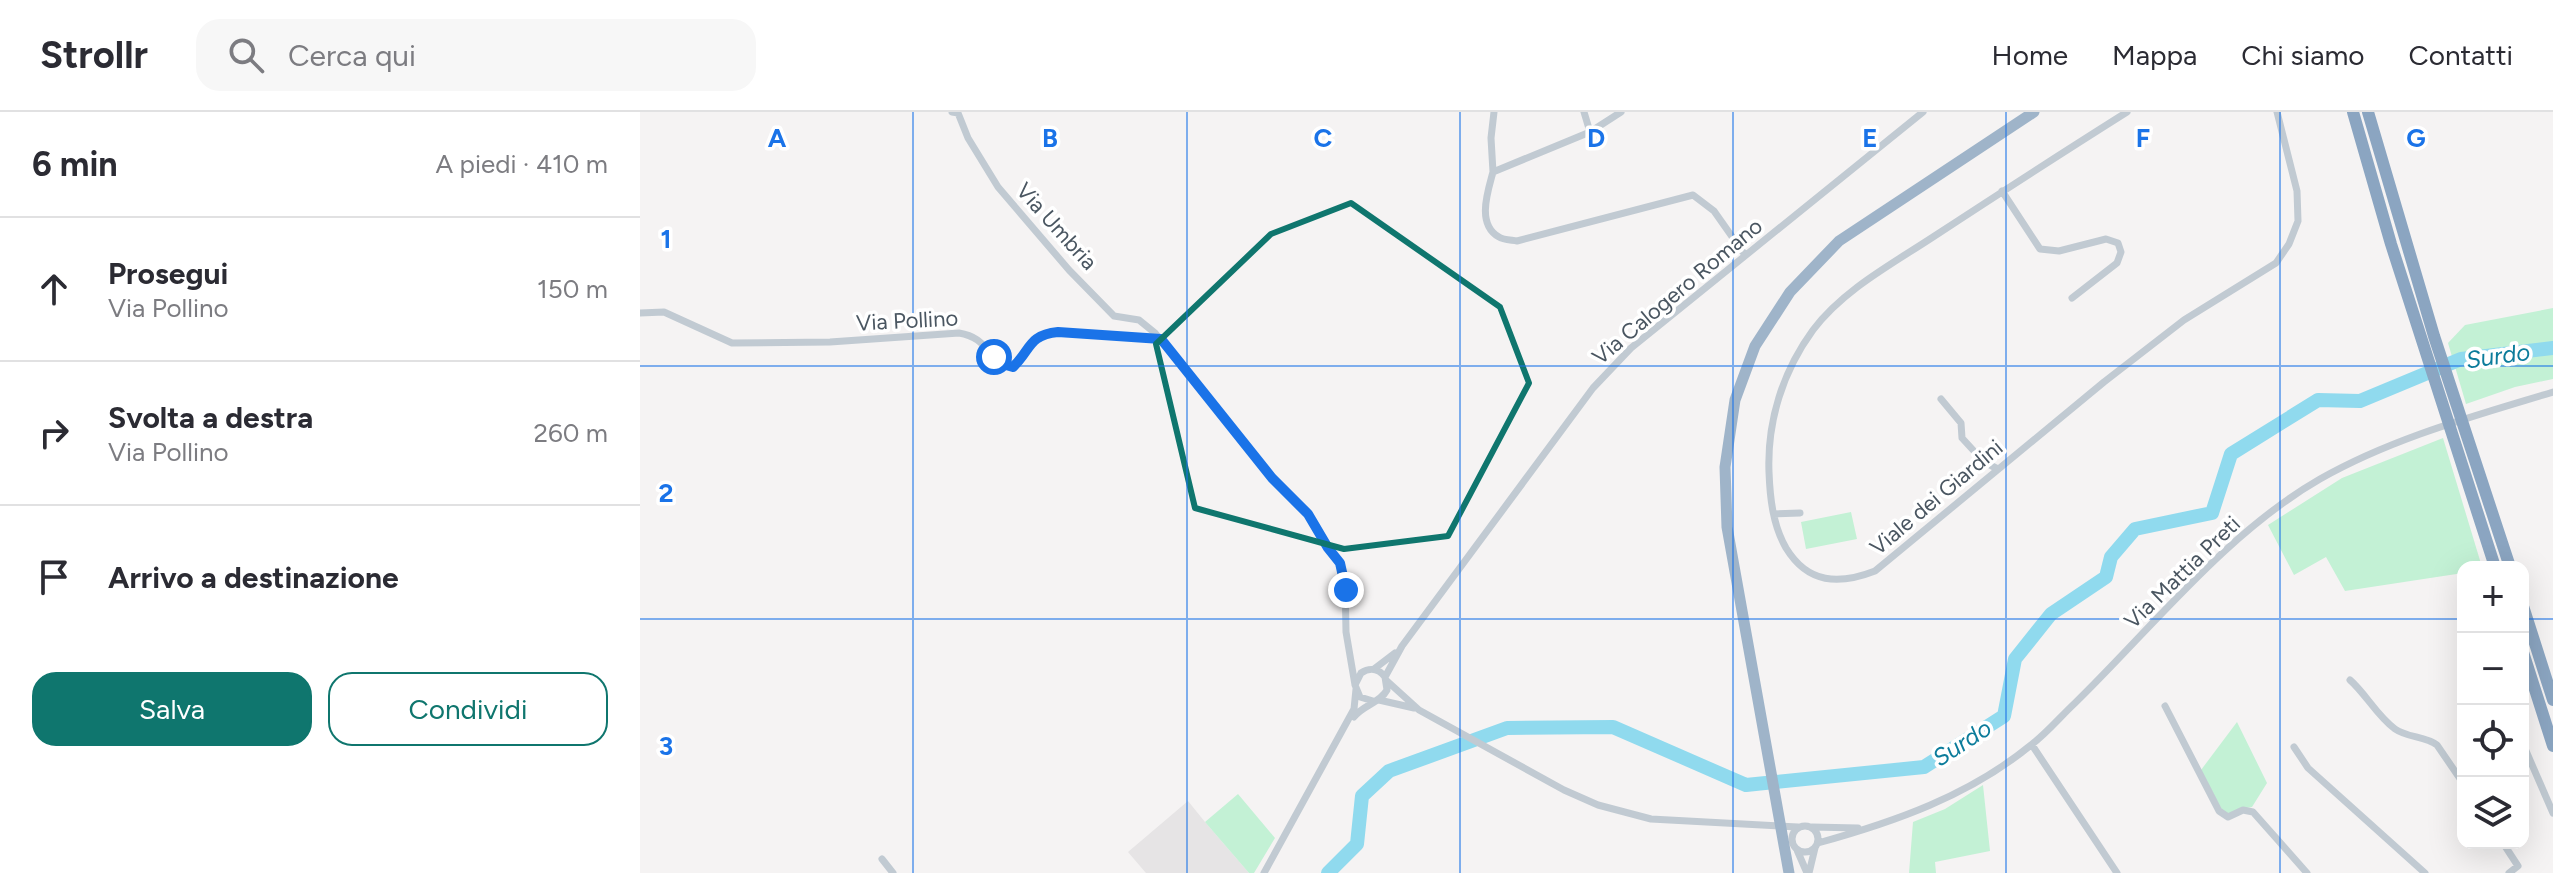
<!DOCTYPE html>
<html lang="it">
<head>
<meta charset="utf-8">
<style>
  :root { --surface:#fff; --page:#f7f7f7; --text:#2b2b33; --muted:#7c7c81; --line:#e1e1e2; --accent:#0f766e }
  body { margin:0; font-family:Figtree,sans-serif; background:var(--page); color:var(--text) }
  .controls { position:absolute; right:24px; bottom:24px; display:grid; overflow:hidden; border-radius:16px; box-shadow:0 8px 32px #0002 }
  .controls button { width:72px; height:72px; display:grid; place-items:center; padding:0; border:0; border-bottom:2px solid var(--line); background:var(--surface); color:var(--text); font:40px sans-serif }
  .stop { position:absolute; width:24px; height:24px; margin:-18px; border:6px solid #1a73e8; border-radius:50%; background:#fff }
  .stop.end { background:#1a73e8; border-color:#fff; box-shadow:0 2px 8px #0008 }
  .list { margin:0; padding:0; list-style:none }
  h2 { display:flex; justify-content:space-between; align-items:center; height:104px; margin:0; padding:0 32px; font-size:34px }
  h2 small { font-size:26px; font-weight:400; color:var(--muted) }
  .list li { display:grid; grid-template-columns:52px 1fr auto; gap:24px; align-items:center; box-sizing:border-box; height:144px; padding:0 32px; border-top:2px solid var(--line) }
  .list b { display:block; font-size:30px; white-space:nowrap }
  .list p { margin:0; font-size:26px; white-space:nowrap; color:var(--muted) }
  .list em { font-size:26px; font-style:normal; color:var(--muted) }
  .actions { display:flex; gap:16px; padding:24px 32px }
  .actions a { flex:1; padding:18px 0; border:2px solid var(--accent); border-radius:24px; text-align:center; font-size:28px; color:var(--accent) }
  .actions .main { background:var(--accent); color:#fff }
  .icon { flex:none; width:44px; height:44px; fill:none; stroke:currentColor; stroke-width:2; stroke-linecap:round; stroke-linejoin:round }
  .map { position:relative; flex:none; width:1913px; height:761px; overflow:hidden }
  header { display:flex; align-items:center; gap:48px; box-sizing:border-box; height:112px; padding:0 40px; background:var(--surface); border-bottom:2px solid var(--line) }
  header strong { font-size:38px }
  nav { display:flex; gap:44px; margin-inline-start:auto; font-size:28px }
  .search { width:560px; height:72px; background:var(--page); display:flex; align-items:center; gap:20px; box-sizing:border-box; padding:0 28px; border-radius:24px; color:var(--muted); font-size:30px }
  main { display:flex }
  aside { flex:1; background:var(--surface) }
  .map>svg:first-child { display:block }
</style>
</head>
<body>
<header>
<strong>Strollr</strong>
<div class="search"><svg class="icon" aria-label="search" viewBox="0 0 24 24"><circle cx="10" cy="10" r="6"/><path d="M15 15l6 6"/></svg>Cerca qui</div>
<nav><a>Home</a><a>Mappa</a><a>Chi siamo</a><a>Contatti</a></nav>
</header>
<main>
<aside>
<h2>6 min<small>A piedi · 410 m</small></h2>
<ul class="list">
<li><svg class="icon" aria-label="ahead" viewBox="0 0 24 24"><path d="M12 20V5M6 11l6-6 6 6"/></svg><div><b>Prosegui</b><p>Via Pollino</p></div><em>150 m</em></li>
<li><svg class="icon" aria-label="right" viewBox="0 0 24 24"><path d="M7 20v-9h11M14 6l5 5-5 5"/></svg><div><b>Svolta a destra</b><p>Via Pollino</p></div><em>260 m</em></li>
<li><svg class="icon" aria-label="arrive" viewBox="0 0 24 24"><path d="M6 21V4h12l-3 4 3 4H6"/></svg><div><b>Arrivo a destinazione</b></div></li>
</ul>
<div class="actions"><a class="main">Salva</a><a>Condividi</a></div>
</aside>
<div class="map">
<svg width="1913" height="761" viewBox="0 0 1913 761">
  <rect width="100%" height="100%" fill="#f5f3f3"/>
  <path fill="#e6e4e5" d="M 548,689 L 565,710 L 609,761 L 506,761 L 488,740 Z"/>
  <path fill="#c3f1d5" d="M 1913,196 L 1913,267 L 1875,275 L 1826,292 L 1808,231 L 1825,213 Z
    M 1803,326 L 1842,455 L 1823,455 L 1823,461 L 1705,479 L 1686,445 L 1654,463 L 1628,413 L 1702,366 Z
    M 1211,400 L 1217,427 L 1166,437 L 1161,410 Z
    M 1597,610 L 1627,671 L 1612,695 L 1601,697 L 1590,703 L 1583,700 L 1561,658 Z
    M 1343,673 L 1350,739 L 1295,750 L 1296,761 L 1269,761 L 1273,710 L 1305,697 Z
    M 598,682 L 635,726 L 614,761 L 609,761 L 565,710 Z"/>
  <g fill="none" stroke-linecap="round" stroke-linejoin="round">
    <path stroke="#90daee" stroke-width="14" d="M 688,761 L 717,732 L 722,684 L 749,659 L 867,616 L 973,615 L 1106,673 L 1284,655 L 1364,604 L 1375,547 L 1411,502 L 1466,465 L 1471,445 L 1495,417 L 1572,401 L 1591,342 L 1678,288 L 1720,289 L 1821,247 L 1913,236"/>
    <path stroke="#c1cad2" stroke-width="7" d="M 312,0 L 318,1 L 328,26 L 358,75 L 429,158 L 474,204 L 499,208 L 515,221 L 632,366 L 668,402 L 688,436 L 700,451 L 705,467 L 706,520 L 715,573
      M 944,0 L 950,20
      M 981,0 L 950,20 L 853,60 C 848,79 836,112 859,125 C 863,128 872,128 877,129 L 1053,83 L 1074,99 L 1105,143
      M 1487,0 C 1422,41 1357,83 1293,125 C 1252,152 1203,178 1173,218 C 1143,259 1127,309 1129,360 C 1130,387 1133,413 1146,436 C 1168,472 1199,473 1235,459 L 1464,270 L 1544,208 L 1636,151 L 1649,132 L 1658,109 L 1657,79 L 1637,0
      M 853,60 L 851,26 L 854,0
      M 1362,79 L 1400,137 L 1419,139 L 1466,127 L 1478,131 L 1481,140 L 1477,151 L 1432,186
      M 0,201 L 24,200 L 92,231 L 190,230 L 319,221 C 350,226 345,248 373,255 L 394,227 L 411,220 L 521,227
      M 1301,287 L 1321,311 L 1322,326 L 1344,350 L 1358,357
      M 1134,402 L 1160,401
      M 734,557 L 755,541
      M 745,565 L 762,534 L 953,276 L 991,236 L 1283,0
      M 1710,568 C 1726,582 1737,604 1755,617 C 1768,626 1785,624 1797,633 L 1823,671
      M 747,569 L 779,598 L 924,678 L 958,693 L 1011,707 L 1158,715
      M 739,588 L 774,596
      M 1525,594 L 1579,699 L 1588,705 L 1603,698 L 1613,700 L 1667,761
      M 714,605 C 723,593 740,591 747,578 L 745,565 C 739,557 730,555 721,561 L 715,573 L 720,585 L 733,589
      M 1883,632 L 1913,701
      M 1392,633 L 1477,761
      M 1654,635 L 1668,656 L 1785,761
      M1152 727a13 13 0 1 1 26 0a13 13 0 1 1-26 0Z
      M 1172,715 L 1218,716
      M 1178,731 C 1254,710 1329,684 1391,633 C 1407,621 1420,605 1435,591 C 1512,516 1586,421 1680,367 C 1752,326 1834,304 1913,280
      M 1863,731 L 1878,754 L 1869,761
      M 1157,738 L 1167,761
      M 242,747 L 253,761
      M 624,761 L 714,597 L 716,577
      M 1169,761 L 1175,736"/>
    <path stroke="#9fb4c9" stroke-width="11" d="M 1149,761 L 1087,415 L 1085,355 L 1095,288 L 1115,234 L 1150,180 L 1199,129 L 1394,0"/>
    <path stroke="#8ba5c1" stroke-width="12" d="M 1713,0 L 1751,132 L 1855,455
      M 1728,0 L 1794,224 L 1870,455
      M 1883,494 L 1913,588
      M 1883,540 L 1913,634"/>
  </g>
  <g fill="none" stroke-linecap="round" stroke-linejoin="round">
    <path stroke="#1a73e8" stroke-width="10" d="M 354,245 L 359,251 L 373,255 C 391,238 388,223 418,220 L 521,227 L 632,366 L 668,402 L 688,436 L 700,451 L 706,478"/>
  </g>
  <path fill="none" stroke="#0f766e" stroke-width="6" stroke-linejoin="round" d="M 711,91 L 860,195 L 889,271 L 808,424 L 704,437 L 555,396 L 516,232 L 631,122 Z"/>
  <path fill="none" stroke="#1a73e8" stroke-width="2" stroke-opacity="0.55" d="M 273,0 L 273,761M 547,0 L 547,761M 820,0 L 820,761M 1093,0 L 1093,761M 1366,0 L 1366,761M 1640,0 L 1640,761M 0,254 L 1913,254M 0,507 L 1823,507M 1883,507 L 1913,507"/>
  <g text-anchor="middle" stroke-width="7" stroke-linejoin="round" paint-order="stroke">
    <g font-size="22" fill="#4a5661" stroke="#fff">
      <text transform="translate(417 114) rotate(48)" y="8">Via Umbria</text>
      <text transform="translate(1037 179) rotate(-40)" y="8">Via Calogero Romano</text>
      <text transform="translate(267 208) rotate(-3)" y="8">Via Pollino</text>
      <text transform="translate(1296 385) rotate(-40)" y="8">Viale dei Giardini</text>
      <text transform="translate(1542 460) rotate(-44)" y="8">Via Mattia Preti</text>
    </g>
    <g font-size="24" font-style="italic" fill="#0c7c9b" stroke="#fff">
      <text transform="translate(1858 244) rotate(-8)" y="8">Surdo</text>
      <text transform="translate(1322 631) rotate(-33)" y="8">Surdo</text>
    </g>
  </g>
  <g font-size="26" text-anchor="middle" font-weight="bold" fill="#1a73e8" stroke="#fff" stroke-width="7" stroke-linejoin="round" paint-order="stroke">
    <text x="137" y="35">A</text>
    <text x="410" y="35">B</text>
    <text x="683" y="35">C</text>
    <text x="956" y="35">D</text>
    <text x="1230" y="35">E</text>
    <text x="1503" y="35">F</text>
    <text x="1776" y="35">G</text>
    <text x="26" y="136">1</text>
    <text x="26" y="390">2</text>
    <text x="26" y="643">3</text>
  </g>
</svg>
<div class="controls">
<button>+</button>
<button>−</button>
<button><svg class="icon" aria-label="locate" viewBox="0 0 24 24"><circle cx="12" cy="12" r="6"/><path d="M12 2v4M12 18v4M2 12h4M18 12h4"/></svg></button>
<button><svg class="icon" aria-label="layers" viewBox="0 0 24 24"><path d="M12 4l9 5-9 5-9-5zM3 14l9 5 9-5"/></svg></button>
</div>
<div class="stop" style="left:354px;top:245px"></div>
<div class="stop end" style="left:706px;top:478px"></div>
</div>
</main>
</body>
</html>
